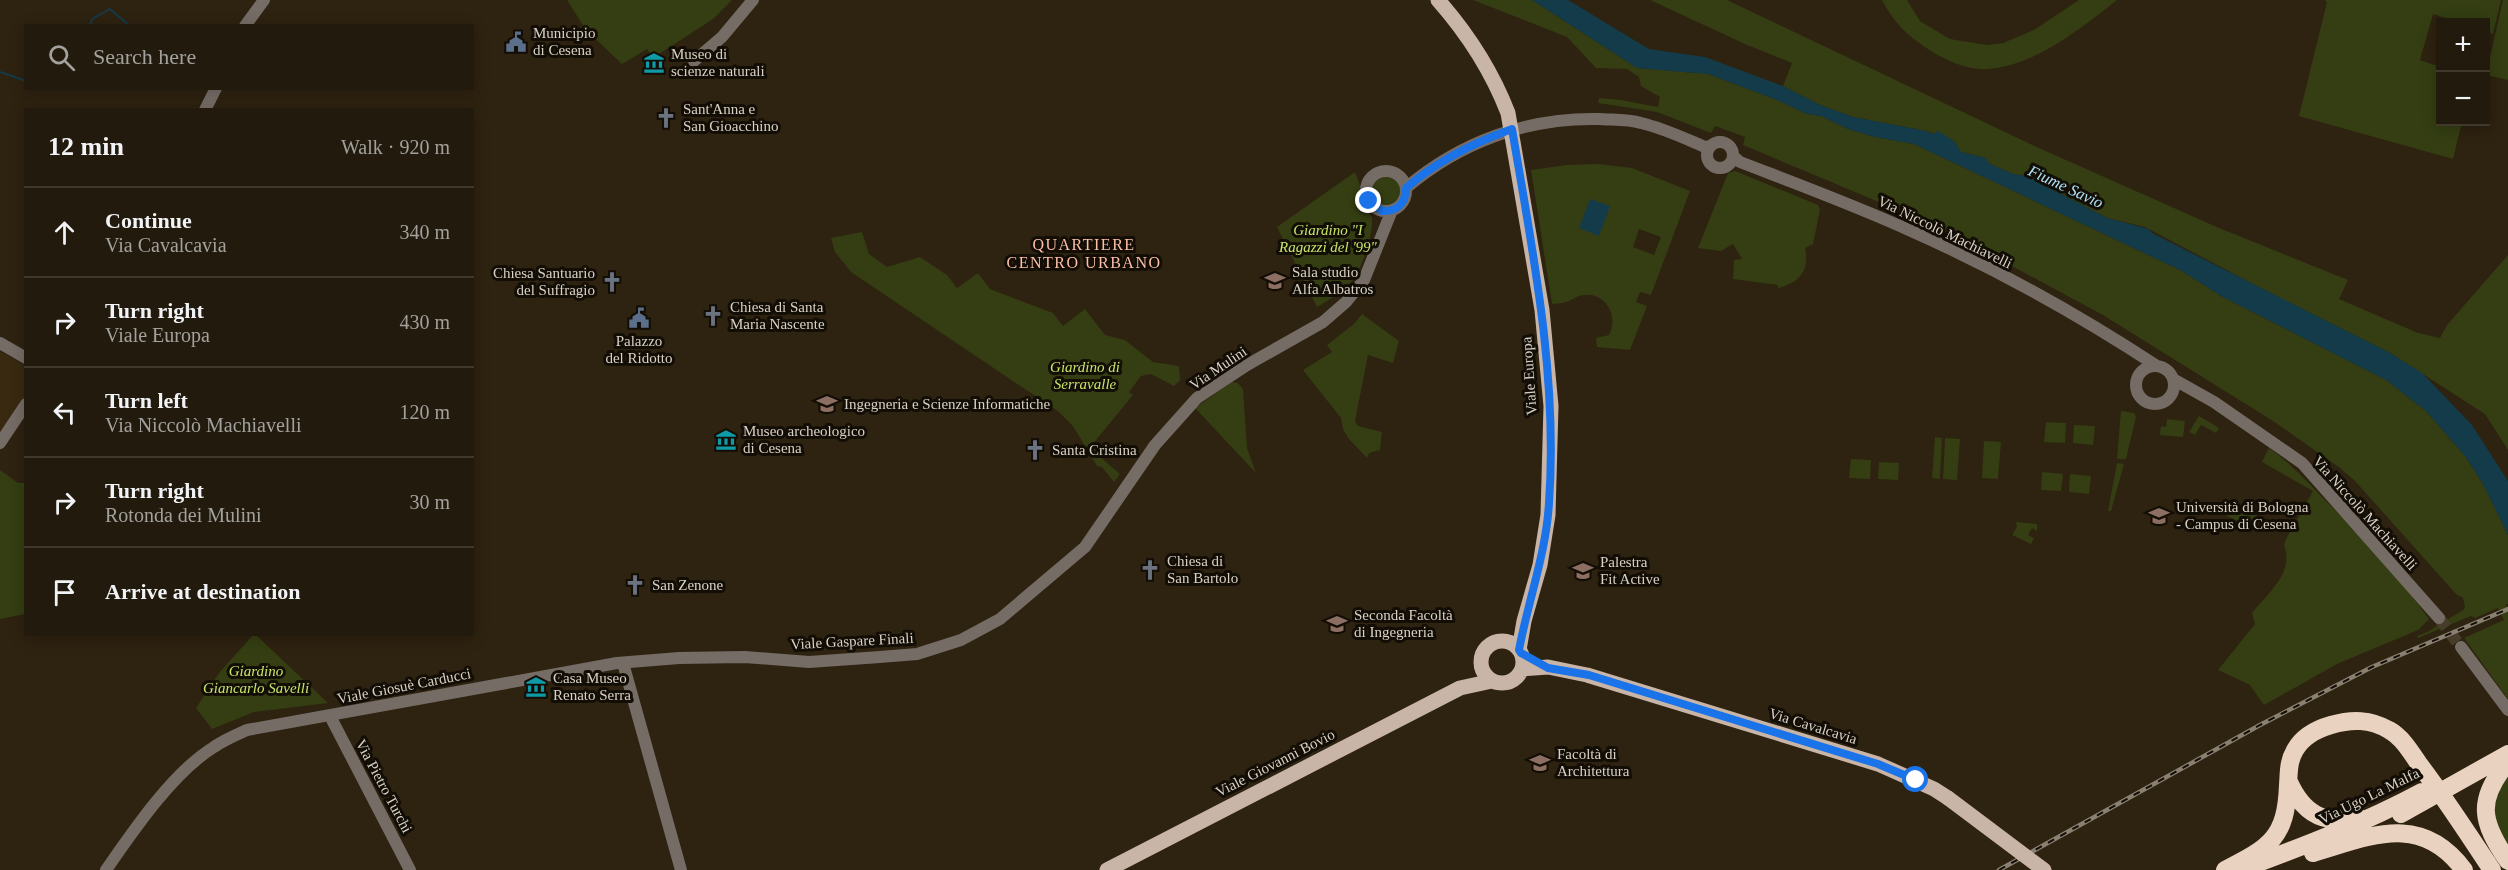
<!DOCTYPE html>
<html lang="en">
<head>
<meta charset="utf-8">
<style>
  :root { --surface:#221a0c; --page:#2e271a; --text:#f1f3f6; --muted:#a2a19d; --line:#3f382d }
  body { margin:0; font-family:Georgia,serif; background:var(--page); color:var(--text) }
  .controls { position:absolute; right:18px; top:18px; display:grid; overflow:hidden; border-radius:0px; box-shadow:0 3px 15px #0003 }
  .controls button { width:54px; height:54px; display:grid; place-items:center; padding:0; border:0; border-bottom:2px solid var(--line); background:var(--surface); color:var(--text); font:30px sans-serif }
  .stop { position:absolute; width:18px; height:18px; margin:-14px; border:4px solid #1a73e8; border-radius:50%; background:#fff }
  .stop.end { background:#1a73e8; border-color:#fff; box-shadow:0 2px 6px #0008 }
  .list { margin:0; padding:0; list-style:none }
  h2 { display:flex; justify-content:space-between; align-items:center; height:78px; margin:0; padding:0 24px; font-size:26px }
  h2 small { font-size:20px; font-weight:400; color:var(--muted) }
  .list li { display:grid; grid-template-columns:39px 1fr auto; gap:18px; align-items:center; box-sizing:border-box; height:90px; padding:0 24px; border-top:2px solid var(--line) }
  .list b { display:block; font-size:22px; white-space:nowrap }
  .list p { margin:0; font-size:20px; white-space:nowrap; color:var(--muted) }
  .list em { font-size:20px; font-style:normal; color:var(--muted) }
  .icon { flex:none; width:33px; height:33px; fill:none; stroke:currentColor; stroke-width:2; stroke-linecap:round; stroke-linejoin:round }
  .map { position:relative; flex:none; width:2508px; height:870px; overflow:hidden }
  .search { position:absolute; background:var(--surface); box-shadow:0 3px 15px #0003; left:24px; top:24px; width:450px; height:66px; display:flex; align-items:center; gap:15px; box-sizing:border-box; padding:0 21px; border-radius:0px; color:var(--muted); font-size:22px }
  .panel { position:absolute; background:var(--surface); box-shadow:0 3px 15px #0003; left:24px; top:108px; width:450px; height:528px; border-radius:0px }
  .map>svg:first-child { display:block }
</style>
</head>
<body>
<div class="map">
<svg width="2508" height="870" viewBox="0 0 2508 870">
  <rect width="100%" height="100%" fill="#2e2210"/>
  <path fill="#382910" d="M 0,351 L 26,366 L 25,397 L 0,435 Z"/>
  <path fill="#343e12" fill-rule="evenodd" d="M 567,0 L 732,0 L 713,19 L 653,58 L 647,49 L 622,64 L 586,30 Z
    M 1473,0 L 1532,0 L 1637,68 L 1708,74 L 1777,100 L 1807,114 L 1821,116 L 1848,129 L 1875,137 L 1914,144 L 2182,271 L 2221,296 L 2386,380 L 2426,411 L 2465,456 L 2483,484 L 2508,535 L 2508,604 L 2506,605 L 2508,611 L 2508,699 L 2464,638 L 2504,620 L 2498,608 L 2475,618 L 2471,616 L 2418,638 L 2417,636 L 2427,632 L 2463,610 L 2465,607 L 2463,598 L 2456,594 L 2355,481 L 2340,468 L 2273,421 L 2103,315 L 2010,265 L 1905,213 L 1743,145 L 1745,137 L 1715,126 L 1711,133 L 1657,112 L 1598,103 L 1599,98 L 1621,100 L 1658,107 L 1660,97 L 1641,86 L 1639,77 L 1627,69 L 1596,68 L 1567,37 Z
    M 1650,0 L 1727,0 L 2039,148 L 2219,228 L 2348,280 L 2339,299 L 2418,333 L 2440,338 L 2447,325 L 2508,255 L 2508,450 L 2485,414 L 2390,353 L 2272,294 L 2145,227 L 2107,218 L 2027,176 L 2013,174 L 1988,163 L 1986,158 L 1961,152 L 1954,141 L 1926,131 L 1853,117 L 1820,105 L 1783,86 L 1792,63 L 1745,44 Z
    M 1882,0 L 1907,0 L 1920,21 L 1950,39 L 1987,45 L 2003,43 L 2034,30 L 2079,0 L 2117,0 C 2080,29 2038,64 1989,69 C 1968,71 1945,60 1928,49 C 1907,35 1894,23 1882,0 Z
    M 2325,0 L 2501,0 L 2493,34 L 2486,31 L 2486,22 L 2459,22 L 2433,14 L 2420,60 L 2440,67 L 2440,122 L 2462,122 L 2453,159 L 2299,116 L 2327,2 Z
    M 2503,0 L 2508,0 L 2508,80 L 2486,75 Z
    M 1598,164 L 1632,168 L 1690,191 L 1651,295 L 1640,292 L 1636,302 L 1647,306 L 1630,350 L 1597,347 L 1596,338 L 1609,335 C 1620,314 1603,289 1579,296 C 1575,297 1571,301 1566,302 C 1562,304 1556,303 1552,304 L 1531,170 L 1566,165 ZM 1639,229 L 1661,237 L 1654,255 L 1633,247 Z
    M 1735,171 L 1818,205 L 1820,210 L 1813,244 L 1805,248 C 1810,271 1799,283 1778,288 L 1778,285 L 1733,279 L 1734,260 L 1742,259 L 1733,244 L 1721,251 L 1698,248 L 1728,173 Z
    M 1355,172 L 1360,186 L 1360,203 L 1372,217 C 1374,232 1362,269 1352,281 C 1343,291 1329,300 1317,307 L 1277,227 Z
    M1372 191a14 14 0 1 1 28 0a14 14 0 1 1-28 0Z
    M 862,232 L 869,254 L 887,267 L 920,257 L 947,275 L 957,288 L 978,273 L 990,289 L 1053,313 L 1063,326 L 1085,309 L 1105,335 L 1125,340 L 1153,362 L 1179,366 L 1180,380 L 1174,386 L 1151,374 L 1141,376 L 1129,392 L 1133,395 L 1092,445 L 1101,454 L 1100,457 L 1120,474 L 1114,482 L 1102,467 L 1097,466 L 1073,426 L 1059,412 L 851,272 L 835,252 L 831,238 Z
    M 1362,314 L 1399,341 L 1393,363 L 1368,355 L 1355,421 L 1358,426 L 1382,432 L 1380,450 L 1369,453 L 1367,458 L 1348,438 L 1343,429 L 1341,418 L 1303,370 L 1332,352 L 1327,345 L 1354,324 Z
    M 1232,382 L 1238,383 L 1243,389 L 1247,448 L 1256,473 L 1195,408 Z
    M 2121,411 L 2134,413 L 2136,417 L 2126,459 L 2117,459 Z
    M 2199,416 L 2219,428 L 2216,433 L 2201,425 L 2195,435 L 2189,432 Z
    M 2167,419 L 2185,421 L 2183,437 L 2160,435 L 2161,426 L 2166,427 Z
    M 2046,422 L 2066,423 L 2065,443 L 2044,442 Z
    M 2074,425 L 2095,426 L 2093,445 L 2073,443 Z
    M 1935,437 L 1942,438 L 1940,479 L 1932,478 Z
    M 1945,438 L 1960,439 L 1957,480 L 1943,479 Z
    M 1984,441 L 2001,442 L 1998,479 L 1982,478 Z
    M 2269,448 C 2292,464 2309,484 2329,504 C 2365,540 2399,577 2429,619 L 2418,630 L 2337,664 L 2264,705 L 2250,685 L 2218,670 L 2255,624 L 2252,613 C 2267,594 2295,572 2284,545 L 2286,539 L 2313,491 L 2262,462 Z
    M 1851,459 L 1871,460 L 1870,479 L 1849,478 Z
    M 1879,462 L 1899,463 L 1898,480 L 1878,479 Z
    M 2117,463 L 2124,464 L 2111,511 L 2108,511 Z
    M 0,470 L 18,483 L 26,483 L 25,614 L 0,619 Z
    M 2042,472 L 2063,474 L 2061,491 L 2041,490 Z
    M 2070,474 L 2091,476 L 2089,494 L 2069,492 Z
    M 2227,500 L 2257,516 L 2250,528 L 2220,512 Z
    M 2016,522 L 2037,524 L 2037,531 L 2032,528 L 2028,535 L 2034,538 L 2031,544 L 2012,535 L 2017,527 Z
    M 253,635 L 256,635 L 328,703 L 254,712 L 212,729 L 196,708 L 219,673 Z
    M 2508,771 L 2508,845 L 2496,824 L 2492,797 Z"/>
  <path fill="#143b49" d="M 1532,0 L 1568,0 L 1649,49 L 1705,57 L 1783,86 L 1820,105 L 1853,117 L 1926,131 L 1932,134 L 1938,131 L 1954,141 L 1961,152 L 1986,158 L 1988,163 L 2013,174 L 2027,176 L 2107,218 L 2149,229 L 2152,233 L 2390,353 L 2422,373 L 2472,425 L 2508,481 L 2508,535 L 2483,484 L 2465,456 L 2426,411 L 2386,380 L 2221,296 L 2182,271 L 1914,144 L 1875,137 L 1848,129 L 1821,116 L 1807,114 L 1777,100 L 1708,74 L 1637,68 Z
    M 1590,199 L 1610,206 L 1599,236 L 1579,228 Z"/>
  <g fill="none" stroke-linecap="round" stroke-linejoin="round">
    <path stroke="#143b49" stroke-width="2" d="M 90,26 L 92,19 L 110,9 L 130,26
      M 0,72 L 26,81"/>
    <path stroke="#483c2b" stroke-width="12" stroke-dasharray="12 6" stroke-linecap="butt" d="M 2439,618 L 2461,647"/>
    <path stroke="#766c66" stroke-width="12" d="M 245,26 L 264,0
      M 694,61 L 722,37 L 753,0
      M 205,110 L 216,88
      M1707 155a13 13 0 1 1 26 0a13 13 0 1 1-26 0Z
      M 1733,156 L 1740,162 C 1797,184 1854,205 1909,230 C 1995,268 2079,315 2157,366
      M1366 191a20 20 0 1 1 40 0a20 20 0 1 1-40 0Z
      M 1406,188 C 1460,142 1528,117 1600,119 C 1613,120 1627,119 1641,123 C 1663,128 1684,138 1705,147 L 1711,146
      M 0,343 L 26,358
      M2136 385a19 19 0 1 1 38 0a19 19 0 1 1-38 0Z
      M 2173,379 L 2214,402 L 2302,463 L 2439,618
      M 0,443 L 26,404
      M 2461,647 L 2508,710
      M 623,663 L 681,870
      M 330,716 L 410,870
      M 106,870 C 133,831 173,772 214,747 C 224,740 236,735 247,730 L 617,663 L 679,658 L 745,657 L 809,662 L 880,657 L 917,654 L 961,640 L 1000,619 L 1085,547 L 1155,445 L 1197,398 L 1247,365 L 1323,322 L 1346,302 L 1364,280 L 1392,210"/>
    <path stroke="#c9b5a7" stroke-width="15" d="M 1438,0 C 1468,34 1491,69 1508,113 L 1542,310 L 1551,406 L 1548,515 L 1540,565 L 1524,621 L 1519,650
      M1481 662a21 21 0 1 1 42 0a21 21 0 1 1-42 0Z
      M 1522,669 L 1548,667 L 1587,675 L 1878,764 L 1934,789 L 1948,798
      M 1107,870 L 1460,688 L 1492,681"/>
    <path stroke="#ead2c1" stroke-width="18" d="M 2508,762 C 2476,800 2481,822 2508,861
      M 2289,782 C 2303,813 2324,826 2357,816
      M 2313,853 C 2371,836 2421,812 2464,870
      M 2247,867 C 2307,845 2366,822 2422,792
      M 2225,870 C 2270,847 2286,838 2288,785 C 2289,772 2288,762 2295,750 C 2303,736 2317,729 2331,725 C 2352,719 2370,719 2389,730 C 2402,737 2411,752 2419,764 C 2445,798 2468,834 2492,870"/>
    <g stroke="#8a8072" stroke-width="4.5">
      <path id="rail" d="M 1999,870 L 2260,725 L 2372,667 L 2508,609"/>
    </g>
    <use href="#rail" stroke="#120d05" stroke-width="2" stroke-dasharray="7" stroke-linecap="butt"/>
    <path stroke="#c9b5a7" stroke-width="15" d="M 1948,798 L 2044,870"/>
    <path stroke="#ead2c1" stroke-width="18" d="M 2401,814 L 2508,754"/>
  </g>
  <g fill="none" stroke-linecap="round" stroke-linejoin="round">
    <path stroke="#1a73e8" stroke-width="8" d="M 1369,201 L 1382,211 C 1397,212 1406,203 1406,188 C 1437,161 1473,143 1512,129 C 1533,253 1558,377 1549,503 C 1546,554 1528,601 1519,650 L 1521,653 L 1548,668 L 1589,675 L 1878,764 L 1916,780"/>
  </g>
  <defs>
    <g id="civic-bare" transform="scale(1.62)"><path d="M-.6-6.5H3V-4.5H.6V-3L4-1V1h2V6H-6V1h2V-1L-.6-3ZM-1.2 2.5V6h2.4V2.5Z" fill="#5c6f8a" stroke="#120d05" stroke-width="2.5" paint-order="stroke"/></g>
    <g id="museum-bare" transform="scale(1.62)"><path d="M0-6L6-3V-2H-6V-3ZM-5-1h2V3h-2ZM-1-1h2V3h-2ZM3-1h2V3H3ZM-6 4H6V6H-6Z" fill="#0f9aa8" stroke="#120d05" stroke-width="2.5" paint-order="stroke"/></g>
    <g id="church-bare" transform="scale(1.62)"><path d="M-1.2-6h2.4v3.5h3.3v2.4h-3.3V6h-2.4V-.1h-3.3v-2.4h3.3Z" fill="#6b7280" stroke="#120d05" stroke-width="2.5" paint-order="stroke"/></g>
    <g id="university-bare" transform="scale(1.62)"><path d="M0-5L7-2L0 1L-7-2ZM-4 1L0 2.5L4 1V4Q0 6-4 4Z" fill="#8d6e63" stroke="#120d05" stroke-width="2.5" paint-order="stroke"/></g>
  </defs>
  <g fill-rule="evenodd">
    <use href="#civic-bare" x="516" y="42"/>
    <use href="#museum-bare" x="654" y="63"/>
    <use href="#church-bare" x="666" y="118"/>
    <use href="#university-bare" x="1275" y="281"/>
    <use href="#church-bare" x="612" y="282"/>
    <use href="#church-bare" x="713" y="316"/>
    <use href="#civic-bare" x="639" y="318"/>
    <use href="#university-bare" x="827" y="404"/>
    <use href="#museum-bare" x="726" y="440"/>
    <use href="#church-bare" x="1035" y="450"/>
    <use href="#university-bare" x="2159" y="516"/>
    <use href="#church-bare" x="1150" y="570"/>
    <use href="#university-bare" x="1583" y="571"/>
    <use href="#church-bare" x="635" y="585"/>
    <use href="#university-bare" x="1337" y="624"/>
    <use href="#museum-bare" x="536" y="687"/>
    <use href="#university-bare" x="1540" y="763"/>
  </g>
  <g text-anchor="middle" stroke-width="6" stroke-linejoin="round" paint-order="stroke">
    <g font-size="15" fill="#d9d1c6" stroke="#120d05" text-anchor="start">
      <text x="533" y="38">Municipio<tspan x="533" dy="17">di Cesena</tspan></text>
      <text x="671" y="59">Museo di<tspan x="671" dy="17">scienze naturali</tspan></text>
      <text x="683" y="114">Sant'Anna e<tspan x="683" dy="17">San Gioacchino</tspan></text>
      <text x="1292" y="277">Sala studio<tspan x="1292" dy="17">Alfa Albatros</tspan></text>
      <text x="595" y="278" text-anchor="end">Chiesa Santuario<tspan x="595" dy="17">del Suffragio</tspan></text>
      <text x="730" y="312">Chiesa di Santa<tspan x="730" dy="17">Maria Nascente</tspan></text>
      <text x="639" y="346" text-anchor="middle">Palazzo<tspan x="639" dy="17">del Ridotto</tspan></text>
      <text x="844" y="409">Ingegneria e Scienze Informatiche</text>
      <text x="743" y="436">Museo archeologico<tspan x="743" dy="17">di Cesena</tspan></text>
      <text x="1052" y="455">Santa Cristina</text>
      <text x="2176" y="512">Università di Bologna<tspan x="2176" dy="17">- Campus di Cesena</tspan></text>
      <text x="1167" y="566">Chiesa di<tspan x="1167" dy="17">San Bartolo</tspan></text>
      <text x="1600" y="567">Palestra<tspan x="1600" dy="17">Fit Active</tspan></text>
      <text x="652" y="590">San Zenone</text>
      <text x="1354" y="620">Seconda Facoltà<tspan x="1354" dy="17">di Ingegneria</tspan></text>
      <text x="553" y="683">Casa Museo<tspan x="553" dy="17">Renato Serra</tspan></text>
      <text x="1557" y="759">Facoltà di<tspan x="1557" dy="17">Architettura</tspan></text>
    </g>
    <g font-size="15" font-style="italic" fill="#c7e569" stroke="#120d05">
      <text x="1328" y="235">Giardino "I<tspan x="1328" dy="17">Ragazzi del '99"</tspan></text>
      <text x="1085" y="372">Giardino di<tspan x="1085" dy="17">Serravalle</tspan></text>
      <text x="256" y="676">Giardino<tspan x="256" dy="17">Giancarlo Savelli</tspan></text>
    </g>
    <g font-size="15" fill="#d9d1c6" stroke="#120d05">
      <text transform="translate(1945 232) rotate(26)" y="5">Via Niccolò Machiavelli</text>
      <text transform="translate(1218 368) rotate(-34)" y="5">Via Mulini</text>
      <text transform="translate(1529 376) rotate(-94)" y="5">Viale Europa</text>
      <text transform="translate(2365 513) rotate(48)" y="5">Via Niccolò Machiavelli</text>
      <text transform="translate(852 641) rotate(-3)" y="5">Viale Gaspare Finali</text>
      <text transform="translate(404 686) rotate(-11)" y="5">Viale Giosuè Carducci</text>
      <text transform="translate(1813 726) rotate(17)" y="5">Via Cavalcavia</text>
      <text transform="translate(1275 763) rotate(-27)" y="5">Viale Giovanni Bovio</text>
      <text transform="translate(384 786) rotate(62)" y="5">Via Pietro Turchi</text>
      <text transform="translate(2369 796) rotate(-26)" y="5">Via Ugo La Malfa</text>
    </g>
    <g font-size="16" font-style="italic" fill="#b0e4fa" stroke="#120d05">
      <text transform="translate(2066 186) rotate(25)" y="6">Fiume Savio</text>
    </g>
    <g font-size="16" letter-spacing="1.5" fill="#febea8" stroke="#120d05">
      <text x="1084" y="250">QUARTIERE<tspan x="1084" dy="18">CENTRO URBANO</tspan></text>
    </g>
  </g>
</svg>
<div class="controls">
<button>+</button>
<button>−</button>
</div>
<div class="stop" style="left:1916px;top:780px"></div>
<div class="stop end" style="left:1369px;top:201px"></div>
<div class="search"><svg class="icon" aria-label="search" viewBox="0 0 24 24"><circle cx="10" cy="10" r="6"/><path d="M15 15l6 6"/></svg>Search here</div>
<section class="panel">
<h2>12 min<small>Walk · 920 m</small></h2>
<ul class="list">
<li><svg class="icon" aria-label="ahead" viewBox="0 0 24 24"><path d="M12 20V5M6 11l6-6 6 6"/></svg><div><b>Continue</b><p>Via Cavalcavia</p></div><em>340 m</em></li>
<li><svg class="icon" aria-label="right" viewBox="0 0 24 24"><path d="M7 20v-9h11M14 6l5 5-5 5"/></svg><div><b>Turn right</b><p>Viale Europa</p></div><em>430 m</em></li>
<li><svg class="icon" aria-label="left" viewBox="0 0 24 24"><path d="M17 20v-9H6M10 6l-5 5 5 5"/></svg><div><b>Turn left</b><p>Via Niccolò Machiavelli</p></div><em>120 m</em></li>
<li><svg class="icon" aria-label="right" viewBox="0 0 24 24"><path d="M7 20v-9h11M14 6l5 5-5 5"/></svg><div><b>Turn right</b><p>Rotonda dei Mulini</p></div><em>30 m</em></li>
<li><svg class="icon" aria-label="arrive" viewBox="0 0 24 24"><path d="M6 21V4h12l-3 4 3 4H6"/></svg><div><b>Arrive at destination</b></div></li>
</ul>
</section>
</div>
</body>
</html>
